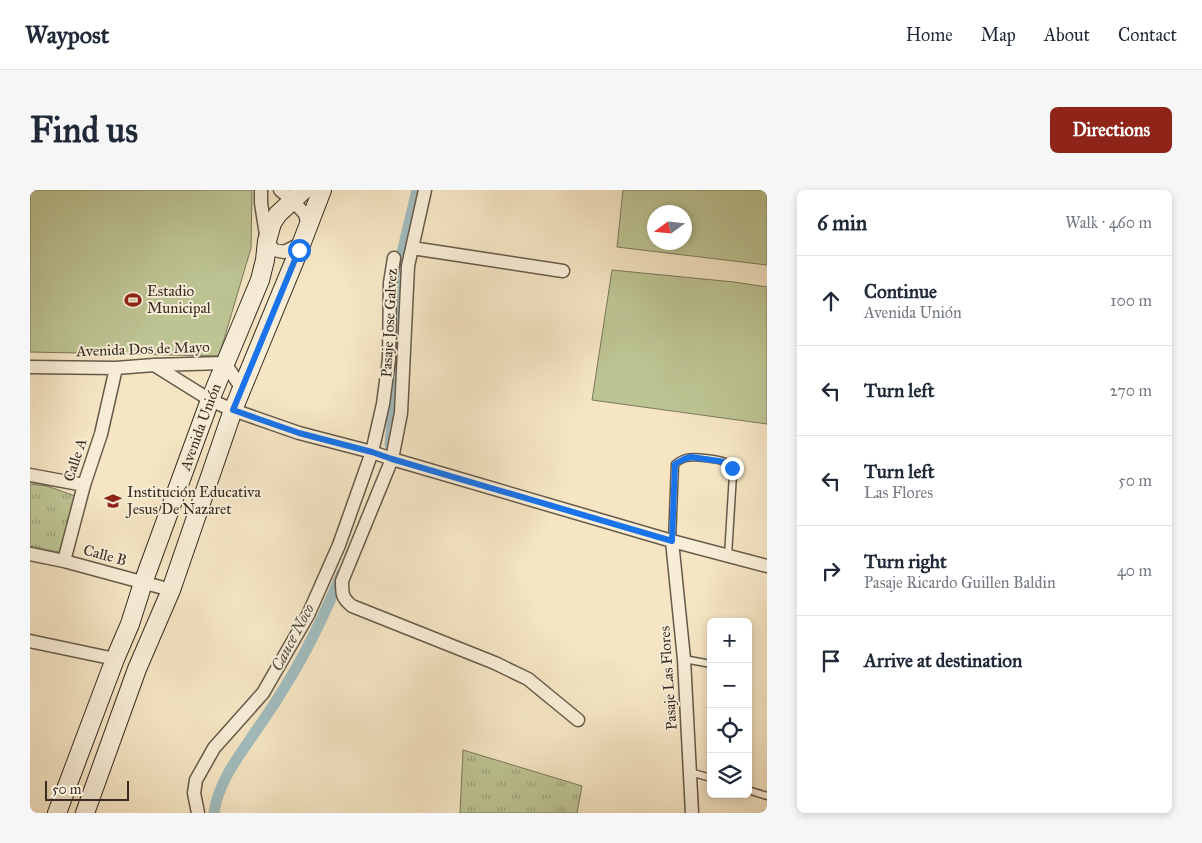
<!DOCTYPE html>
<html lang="en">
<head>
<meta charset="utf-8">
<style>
  :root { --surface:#fff; --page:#f6f6f7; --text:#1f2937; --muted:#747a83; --line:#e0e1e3; --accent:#8f2418 }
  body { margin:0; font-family:"IM FELL Great Primer",serif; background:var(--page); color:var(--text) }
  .controls { position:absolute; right:15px; bottom:15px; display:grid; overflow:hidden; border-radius:8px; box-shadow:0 2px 8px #0003 }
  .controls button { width:45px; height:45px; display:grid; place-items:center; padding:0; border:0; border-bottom:1px solid var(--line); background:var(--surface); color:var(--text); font:25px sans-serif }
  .compass { position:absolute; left:617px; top:15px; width:45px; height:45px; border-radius:50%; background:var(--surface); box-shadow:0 2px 8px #0003; rotate:255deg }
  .scale { position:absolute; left:15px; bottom:12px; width:84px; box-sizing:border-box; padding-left:5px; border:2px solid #372b22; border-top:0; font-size:14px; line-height:18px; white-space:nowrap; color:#372b22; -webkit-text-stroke:4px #f8eed8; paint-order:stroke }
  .stop { position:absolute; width:15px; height:15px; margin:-11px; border:4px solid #1a73e8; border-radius:50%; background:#fff }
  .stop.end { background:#1a73e8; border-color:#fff; box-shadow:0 1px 5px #0008 }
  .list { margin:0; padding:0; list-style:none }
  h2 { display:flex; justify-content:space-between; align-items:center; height:65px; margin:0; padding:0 20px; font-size:21px }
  h2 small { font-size:16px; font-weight:400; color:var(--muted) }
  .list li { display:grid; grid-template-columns:32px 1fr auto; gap:15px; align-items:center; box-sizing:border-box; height:90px; padding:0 20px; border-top:1px solid var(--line) }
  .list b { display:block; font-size:19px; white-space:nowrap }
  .list p { margin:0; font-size:16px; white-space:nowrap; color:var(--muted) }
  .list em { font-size:16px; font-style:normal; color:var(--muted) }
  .icon { flex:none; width:28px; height:28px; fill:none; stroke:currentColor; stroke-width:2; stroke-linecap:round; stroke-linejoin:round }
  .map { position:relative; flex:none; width:737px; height:623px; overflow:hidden; border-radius:8px }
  header { display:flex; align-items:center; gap:30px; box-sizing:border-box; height:70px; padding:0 25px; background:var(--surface); border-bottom:1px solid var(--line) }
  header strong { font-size:24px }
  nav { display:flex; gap:28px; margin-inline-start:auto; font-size:18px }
  .intro { display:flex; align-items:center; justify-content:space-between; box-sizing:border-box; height:120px; padding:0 30px }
  h1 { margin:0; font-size:35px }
  .button { padding:12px 22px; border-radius:8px; background:var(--accent); color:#fff; font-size:18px; font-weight:700 }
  main { display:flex; gap:30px; padding:0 30px }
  aside { flex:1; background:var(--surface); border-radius:8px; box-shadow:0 2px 8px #0003 }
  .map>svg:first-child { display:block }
</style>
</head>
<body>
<header>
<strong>Waypost</strong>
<nav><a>Home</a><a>Map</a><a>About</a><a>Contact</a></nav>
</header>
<div class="intro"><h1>Find us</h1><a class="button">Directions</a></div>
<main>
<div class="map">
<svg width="737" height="623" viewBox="0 0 737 623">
  <defs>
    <pattern id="park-tufts" width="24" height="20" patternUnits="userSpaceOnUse" patternTransform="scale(1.25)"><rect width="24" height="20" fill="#bdc493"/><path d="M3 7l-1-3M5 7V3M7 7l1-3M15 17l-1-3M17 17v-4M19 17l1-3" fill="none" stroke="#9a9f78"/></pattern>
  </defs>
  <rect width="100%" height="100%" fill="#f5e5c3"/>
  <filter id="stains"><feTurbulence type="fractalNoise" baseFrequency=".004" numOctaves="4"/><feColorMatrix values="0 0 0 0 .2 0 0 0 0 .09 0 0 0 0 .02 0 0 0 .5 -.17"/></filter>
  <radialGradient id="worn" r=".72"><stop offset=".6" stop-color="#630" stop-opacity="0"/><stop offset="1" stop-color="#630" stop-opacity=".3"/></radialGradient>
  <path fill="url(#park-tufts)" stroke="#7a785a" d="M 0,294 L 17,296 L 48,307 L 33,363 L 0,356 Z
    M 433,560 L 552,596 L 547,623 L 430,623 Z"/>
  <path fill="#bdc493" stroke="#7a785a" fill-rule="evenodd" d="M 0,0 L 222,0 L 221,58 L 189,166 L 0,162 Z
    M 593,0 L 737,0 L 737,75 L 587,57 ZM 624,22 L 654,22 L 654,52 L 624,52 Z
    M 582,80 L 704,92 L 737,97 L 737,234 L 562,210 Z"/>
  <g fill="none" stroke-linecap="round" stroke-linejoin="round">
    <path stroke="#a1bcbe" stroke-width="11" d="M 360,255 L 365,192 L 366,96 L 369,75 L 387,0
      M 184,623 C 189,588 213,561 232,532 C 244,515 255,497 265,480 C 283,449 298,416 312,383"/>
    <g stroke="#665a4a" stroke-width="9">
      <path id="lane" d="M 642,351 L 645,274 C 649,271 652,269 656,268 C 664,266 691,269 697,273 C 701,276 702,280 703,284 L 698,366
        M 654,469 L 681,474
        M 660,582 L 681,588
        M 718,600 L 737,606"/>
    </g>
    <g stroke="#665a4a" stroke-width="15">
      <path id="street" d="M 231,0 L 231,13 L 237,51 L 244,60 L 254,62 L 272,53
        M 250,0 L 263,11 L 275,24 L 278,36
        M 395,0 L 378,76 L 371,223 L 362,269 L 312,391 C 312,404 312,408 322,416 L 465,473 L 498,489 L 548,530
        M 382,58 L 533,81
        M 124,175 L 180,210 L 203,220 L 269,243 L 342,262 L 362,269 L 642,351 L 737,376
        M 0,177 L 86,178 L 124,175 L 195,173 L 212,199
        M 0,285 L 54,295
        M 642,351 L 654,469 L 662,623
        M 0,364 L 34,371 L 141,400
        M 34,371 L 54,295 L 71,244 L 86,178
        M 0,451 L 85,469
        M 168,623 L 164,603 L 166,590 L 184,558 L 233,503 L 278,425 L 309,355 L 342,262 L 353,214 L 359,169 L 360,93 L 364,68"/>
    </g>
    <g stroke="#372b22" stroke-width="20">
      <g id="secondary">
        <path id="s1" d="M 27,623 L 85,469 L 100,434 L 113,393 L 180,210 L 230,90 L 235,70 L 237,51 L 242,33 L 248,24 L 274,0"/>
        <path d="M 55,623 L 107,479 L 141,400 L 203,220 L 269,60 L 292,0"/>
      </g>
    </g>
    <use href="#lane" stroke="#f8eed8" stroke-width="6"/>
    <use href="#street" stroke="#f8eed8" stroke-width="12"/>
    <use href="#secondary" stroke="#f8eed8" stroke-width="18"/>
  </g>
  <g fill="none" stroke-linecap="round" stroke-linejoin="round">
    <path stroke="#1a73e8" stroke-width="6" d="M 269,60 L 203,220 L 269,243 L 342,262 L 362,269 L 642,351 L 645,274 L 654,269 L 661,267 L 689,271 L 697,273 L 702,278"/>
  </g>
  <defs>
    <g id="stadium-bare" transform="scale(1.35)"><path d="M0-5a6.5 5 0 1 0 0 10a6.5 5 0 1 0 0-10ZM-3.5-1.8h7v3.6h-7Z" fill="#8f2418" stroke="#f8eed8" stroke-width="2.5" paint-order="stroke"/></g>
    <g id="school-bare" transform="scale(1.35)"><path d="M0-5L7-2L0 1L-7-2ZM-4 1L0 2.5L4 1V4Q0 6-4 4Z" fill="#8f2418" stroke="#f8eed8" stroke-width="2.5" paint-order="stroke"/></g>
  </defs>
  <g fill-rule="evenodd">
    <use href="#stadium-bare" x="103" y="110"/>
    <use href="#school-bare" x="83" y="311"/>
  </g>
  <g text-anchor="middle" stroke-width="4" stroke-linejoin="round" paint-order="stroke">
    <g font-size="15" fill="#372b22" stroke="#f8eed8" text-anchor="start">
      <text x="117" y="106">Estadio<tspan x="117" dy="17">Municipal</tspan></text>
      <text x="97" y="307">Institución Educativa<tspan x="97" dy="17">Jesus De Nazaret</tspan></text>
    </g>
    <g font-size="15" fill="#372b22" stroke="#f8eed8">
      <text transform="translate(359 133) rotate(-87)" y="5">Pasaje Jose Galvez</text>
      <text transform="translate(113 159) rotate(-2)" y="5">Avenida Dos de Mayo</text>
      <text dy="5" stroke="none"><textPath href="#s1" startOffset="412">Avenida Unión</textPath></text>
      <text transform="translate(45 270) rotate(-72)" y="5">Calle A</text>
      <text transform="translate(75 365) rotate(15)" y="5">Calle B</text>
      <text transform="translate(638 488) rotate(-94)" y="5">Pasaje Las Flores</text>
    </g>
    <g font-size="16" font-style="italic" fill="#524f49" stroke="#f8eed8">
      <text transform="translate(262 447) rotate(-62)" y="6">Cauce Noco</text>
    </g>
  </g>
  <rect width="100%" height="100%" filter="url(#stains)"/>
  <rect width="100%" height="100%" fill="url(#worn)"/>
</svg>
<div class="controls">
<button>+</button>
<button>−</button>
<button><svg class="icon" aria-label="locate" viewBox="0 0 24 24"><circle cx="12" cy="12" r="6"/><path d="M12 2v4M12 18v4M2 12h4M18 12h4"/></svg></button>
<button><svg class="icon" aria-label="layers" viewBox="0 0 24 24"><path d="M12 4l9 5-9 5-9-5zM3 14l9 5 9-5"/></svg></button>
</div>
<svg class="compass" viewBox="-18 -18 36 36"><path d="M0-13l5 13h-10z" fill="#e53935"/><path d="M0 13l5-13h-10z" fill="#747a83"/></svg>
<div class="scale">50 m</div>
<div class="stop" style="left:269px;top:60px"></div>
<div class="stop end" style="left:702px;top:278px"></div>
</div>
<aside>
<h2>6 min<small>Walk · 460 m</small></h2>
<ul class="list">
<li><svg class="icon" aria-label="ahead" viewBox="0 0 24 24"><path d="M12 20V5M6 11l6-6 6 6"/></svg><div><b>Continue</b><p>Avenida Unión</p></div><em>100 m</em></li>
<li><svg class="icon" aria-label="left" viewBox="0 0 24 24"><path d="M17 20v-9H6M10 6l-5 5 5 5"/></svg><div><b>Turn left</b></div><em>270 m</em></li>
<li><svg class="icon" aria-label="left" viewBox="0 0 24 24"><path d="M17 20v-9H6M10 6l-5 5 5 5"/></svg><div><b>Turn left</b><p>Las Flores</p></div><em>50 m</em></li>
<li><svg class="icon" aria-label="right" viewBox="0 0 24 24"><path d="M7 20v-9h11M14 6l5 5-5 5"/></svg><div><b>Turn right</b><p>Pasaje Ricardo Guillen Baldin</p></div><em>40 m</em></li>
<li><svg class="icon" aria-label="arrive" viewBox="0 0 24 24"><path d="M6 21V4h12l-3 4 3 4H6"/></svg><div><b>Arrive at destination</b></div></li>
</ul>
</aside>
</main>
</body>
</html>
